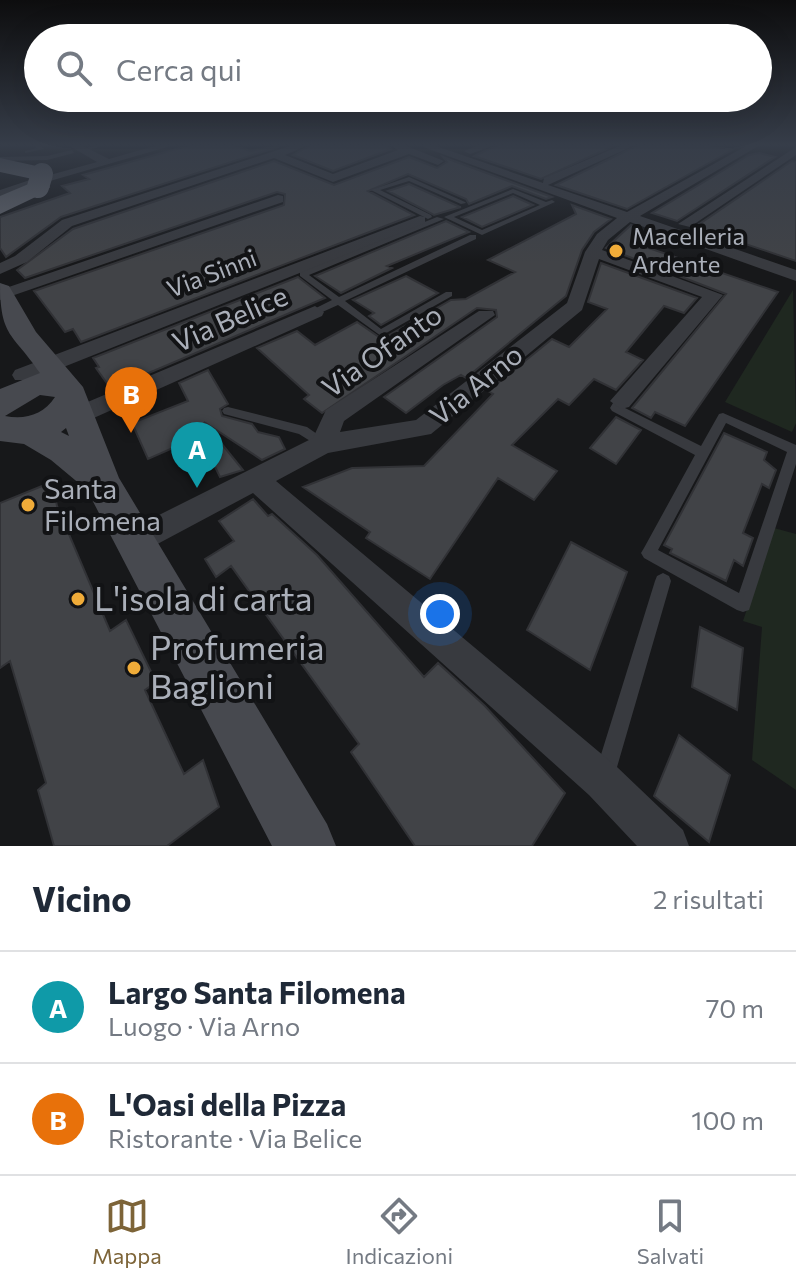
<!DOCTYPE html>
<html lang="it">
<head>
<meta charset="utf-8">
<style>
  :root { --surface:#fff; --page:#f2f2f3; --text:#1f2937; --muted:#747a83; --line:#e0e1e3; --accent:#7d6438 }
  body { margin:0; font-family:Commissioner,sans-serif; background:var(--page); color:var(--text) }
  .you { position:absolute; left:440px; top:614px; width:28px; height:28px; margin:-20px; border:6px solid #fff; border-radius:50%; background:#1a73e8; box-shadow:0 0 0 12px #1a73e833 }
  .badge { display:grid; place-items:center; width:52px; height:52px; border-radius:50%; background:var(--accent); color:#fff; font-size:26px; font-weight:700 }
  .pin { position:absolute; translate:-50% -66px; filter:drop-shadow(0 2px 4px #0008) }
  .pin::after { content:''; position:absolute; top:42px; width:28px; height:24px; background:inherit; clip-path:polygon(0 0,100% 0,50% 100%) }
  .list { margin:0; padding:0; list-style:none }
  h2 { display:flex; justify-content:space-between; align-items:center; height:104px; margin:0; padding:0 32px; font-size:34px }
  h2 small { font-size:26px; font-weight:400; color:var(--muted) }
  .list li { display:grid; grid-template-columns:52px 1fr auto; gap:24px; align-items:center; box-sizing:border-box; height:112px; padding:0 32px; border-top:2px solid var(--line) }
  .list b { display:block; font-size:30px; white-space:nowrap }
  .list p { margin:0; font-size:26px; white-space:nowrap; color:var(--muted) }
  .list em { font-size:26px; font-style:normal; color:var(--muted) }
  .icon { flex:none; width:44px; height:44px; fill:none; stroke:currentColor; stroke-width:2; stroke-linecap:round; stroke-linejoin:round }
  .map { position:relative; flex:none; width:796px; height:846px; overflow:hidden }
  .search { position:absolute; background:var(--surface); box-shadow:0 8px 32px #0002; left:24px; right:24px; top:24px; height:88px; display:flex; align-items:center; gap:20px; box-sizing:border-box; padding:0 28px; border-radius:44px; color:var(--muted); font-size:30px }
  .sheet { height:328px; background:var(--surface) }
  nav { display:flex; justify-content:space-around; align-items:center; box-sizing:border-box; height:112px; border-top:2px solid var(--line); background:var(--surface); font-size:22px; color:var(--muted) }
  nav a { display:grid; justify-items:center; gap:4px }
  nav .on { color:var(--accent) }
  .map>svg:first-child { display:block }
</style>
</head>
<body>
<div class="map">
<svg width="796" height="846" viewBox="0 0 796 846">
  <rect width="100%" height="100%" fill="#17181a"/>
  <path fill="#1f2820" d="M 793,290 L 796,423 L 792,432 L 725,402 Z
    M 774,528 L 796,534 L 796,790 L 752,760 L 762,627 L 743,621 Z"/>
  <path fill="#414347" stroke="#313236" stroke-width="2" d="M 191,145 L 234,145 L 250,151 L 284,145 L 61,217 L 6,257 L 0,248 L 0,217 L 70,193 L 62,186 L 89,179 L 83,175 Z
    M 311,145 L 387,145 L 391,149 L 333,171 L 293,155 Z
    M 498,145 L 615,145 L 541,179 L 474,156 Z
    M 638,145 L 709,145 L 732,150 L 627,209 L 556,185 Z
    M 759,153 L 775,157 L 677,221 L 652,213 L 749,155 Z
    M 409,157 L 437,168 L 447,162 L 443,157 L 552,197 L 546,199 L 512,186 L 469,204 L 466,199 L 408,174 L 368,191 L 414,215 L 81,342 L 73,329 L 65,332 L 34,291 L 284,205 L 285,194 L 277,192 L 25,278 L 17,270 L 73,229 L 274,161 L 334,185 Z
    M 792,161 L 796,162 L 796,261 L 695,227 Z
    M 409,184 L 460,207 L 461,207 L 434,215 L 388,191 Z
    M 513,196 L 533,205 L 482,227 L 462,217 Z
    M 572,205 L 611,219 L 594,232 L 582,250 L 566,296 L 466,378 L 461,375 L 443,385 L 406,413 L 384,397 L 497,317 L 496,310 L 477,308 L 322,413 L 304,399 L 309,395 L 257,348 L 297,331 L 315,345 L 357,322 L 382,339 L 451,300 L 466,299 L 515,272 L 488,260 L 576,214 Z
    M 446,221 L 469,232 L 387,266 L 392,268 L 341,293 L 315,276 Z
    M 631,225 L 636,227 L 631,242 L 778,292 L 685,426 L 655,412 L 651,418 L 632,408 L 726,294 L 606,248 Z
    M 601,263 L 697,298 L 684,313 L 664,306 L 626,352 L 643,360 L 616,390 L 594,379 L 569,405 L 558,399 L 512,445 L 557,471 L 534,500 L 498,478 L 430,579 L 366,538 L 370,532 L 303,487 L 352,468 L 424,466 L 493,394 L 488,391 L 552,339 L 569,347 L 607,309 L 588,302 Z
    M 406,276 L 438,293 L 381,325 L 369,316 L 374,313 L 353,300 Z
    M 298,277 L 325,298 L 111,389 L 96,368 L 99,367 L 93,358 Z
    M 208,370 L 228,404 L 220,409 L 222,416 L 252,424 L 258,432 L 279,437 L 285,449 L 262,460 L 204,422 L 243,470 L 220,477 L 200,436 L 148,459 L 132,423 L 188,401 L 179,383 Z
    M 616,417 L 641,430 L 616,464 L 590,448 Z
    M 724,433 L 767,452 L 764,460 L 776,470 L 769,488 L 762,484 L 743,533 L 753,538 L 743,566 L 734,560 L 726,581 L 670,553 L 672,549 L 664,545 Z
    M 52,482 L 57,506 L 110,631 L 126,620 L 156,682 L 145,690 L 184,774 L 203,760 L 219,807 L 167,846 L 54,846 L 38,790 L 46,783 L 10,661 L 0,668 L 0,503 Z
    M 253,499 L 268,516 L 272,514 L 317,555 L 424,677 L 438,663 L 485,706 L 565,793 L 532,846 L 415,846 L 351,752 L 359,744 L 231,566 L 216,577 L 205,559 L 234,541 L 219,521 Z
    M 571,542 L 627,572 L 590,670 L 527,630 Z
    M 700,627 L 743,648 L 737,710 L 692,687 Z
    M 679,735 L 730,775 L 709,842 L 654,796 Z"/>
  <g fill="none" stroke-linecap="round" stroke-linejoin="round">
    <path fill="#383a3f" fill-rule="evenodd" d="M 33,145 L 39,145 L 44,149 L 25,153 L 25,151 L 37,148 Z
      M 97,145 L 105,145 L 82,152 L 79,150 Z
      M 72,150 L 74,153 L 47,160 L 0,161 L 0,157 L 47,156 Z
      M 409,177 L 465,202 L 466,203 L 461,204 L 409,181 L 380,190 L 431,215 L 432,217 L 428,219 L 371,190 Z
      M 513,189 L 546,202 L 552,200 L 555,202 L 482,235 L 444,217 ZM 513,193 L 540,205 L 482,230 L 454,217 Z
      M 437,217 L 444,219 L 309,275 L 339,297 L 470,235 L 476,235 L 476,239 L 345,301 L 381,329 L 446,292 L 452,292 L 452,296 L 381,336 L 338,305 L 318,314 L 312,314 L 312,310 L 332,300 L 300,276 L 300,272 Z
      M 621,397 L 627,401 L 623,407 L 701,446 L 719,414 L 723,413 L 796,445 L 796,464 L 749,610 L 743,612 L 737,610 L 644,558 L 641,553 L 644,548 L 695,455 L 612,411 L 610,408 C 613,403 615,399 621,397 ZM 726,423 L 787,452 L 739,593 L 658,550 Z
      M 228,407 L 307,427 L 327,441 L 329,444 L 327,447 L 323,449 L 299,434 L 224,414 L 222,411 L 224,408 Z
      M 663,573 L 669,576 L 671,581 L 615,774 L 612,781 L 605,784 L 598,781 L 595,774 L 655,581 L 657,576 Z"/>
    <path fill="#383a3f" fill-rule="evenodd" d="M 68,145 L 81,145 L 109,159 L 158,145 L 174,145 L 50,181 L 50,175 L 97,162 Z
      M 293,145 L 308,145 L 285,155 L 333,174 L 398,150 L 390,145 L 404,145 L 444,161 L 438,165 L 409,154 L 333,182 L 274,158 L 72,226 L 27,262 L 0,274 L 0,263 L 15,256 L 62,220 Z
      M 418,145 L 433,145 L 543,183 L 544,178 L 622,145 L 635,145 L 548,185 L 627,212 L 748,145 L 760,145 L 640,216 L 796,270 L 796,281 L 630,222 L 608,240 L 602,250 L 723,295 L 629,407 L 621,409 L 610,401 L 702,297 L 599,259 L 582,310 L 431,434 L 328,453 L 276,481 L 617,767 L 683,830 L 689,846 L 637,846 L 589,795 L 253,493 L 135,556 L 125,552 L 120,542 L 125,532 L 313,438 L 326,410 L 479,311 L 493,311 L 495,315 L 344,421 L 340,432 L 416,420 L 567,303 L 585,252 L 597,234 L 617,218 Z
      M 479,145 L 495,145 L 470,154 L 464,151 Z
      M 796,147 L 796,155 L 690,227 L 678,224 Z
      M 30,180 L 35,181 L 35,187 L 0,198 L 0,190 Z
      M 278,195 L 283,196 L 283,202 L 0,300 L 0,290 Z
      M 420,216 L 425,217 L 425,223 L 31,380 L 15,380 L 12,375 L 15,370 Z
      M 315,306 L 324,312 L 322,316 L 87,421 L 71,421 L 67,415 L 71,409 Z"/>
    <path fill="#47494f" fill-rule="evenodd" d="M 0,283 L 9,286 L 36,332 L 83,387 L 119,478 L 327,824 L 336,846 L 272,846 L 87,490 L 51,460 L 24,444 L 0,441 L 0,389 L 40,373 C 13,333 0,338 0,283 ZM 40,395 L 55,397 C 43,415 25,420 5,416 ZM 66,428 L 69,436 L 61,432 Z"/>
    <path fill="#65686f" fill-rule="evenodd" d="M 0,158 L 50,169 L 53,174 L 42,181 L 0,172 Z
      M 38,180 L 46,182 L 50,187 L 46,192 L 0,214 L 0,196 Z"/>
    <path stroke="#65686f" stroke-width="22" d="M 38,187 L 42,174"/>
  </g>
  <linearGradient id="sky" x2="0" y2="1"><stop stop-color="#0d0d0e"/><stop offset="0.55" stop-color="#363d49"/><stop offset="1" stop-color="#363d49" stop-opacity="0"/></linearGradient>
  <rect width="796" height="263" fill="url(#sky)"/>
  <g fill="#f0ac39" stroke="#121315" stroke-width="3">
    <circle cx="616" cy="251" r="8"/>
    <circle cx="28" cy="505" r="8"/>
    <circle cx="78" cy="599" r="8"/>
    <circle cx="134" cy="668" r="8"/>
  </g>
  <g text-anchor="middle" stroke-width="8" stroke-linejoin="round" paint-order="stroke">
    <g font-size="24" fill="#aaafb9" stroke="#121315" text-anchor="start">
      <text x="632" y="245">Macelleria<tspan x="632" dy="28">Ardente</tspan></text>
    </g>
    <g font-size="24" fill="#aaafb9" stroke="#121315">
      <text transform="translate(212 274) rotate(-21)" y="8">Via Sinni</text>
    </g>
    <g font-size="28" fill="#aaafb9" stroke="#121315">
      <text transform="translate(230 319) rotate(-24)" y="10">Via Belice</text>
      <text transform="translate(382 351) rotate(-35)" y="10">Via Ofanto</text>
      <text transform="translate(476 385) rotate(-39)" y="10">Via Arno</text>
    </g>
    <g font-size="28" fill="#aaafb9" stroke="#121315" text-anchor="start">
      <text x="44" y="499">Santa<tspan x="44" dy="32">Filomena</tspan></text>
    </g>
    <g font-size="34" fill="#aaafb9" stroke="#121315" text-anchor="start">
      <text x="94" y="611">L'isola di carta</text>
      <text x="150" y="660">Profumeria<tspan x="150" dy="39">Baglioni</tspan></text>
    </g>
  </g>
</svg>
<div class="you"></div>
<div class="pin badge" style="left:197px;top:488px;background:#0f9aa8">A</div>
<div class="pin badge" style="left:131px;top:433px;background:#e8710a">B</div>
<div class="search"><svg class="icon" aria-label="search" viewBox="0 0 24 24"><circle cx="10" cy="10" r="6"/><path d="M15 15l6 6"/></svg>Cerca qui</div>
</div>
<section class="sheet">
<h2>Vicino<small>2 risultati</small></h2>
<ul class="list">
<li><span class="badge" style="background:#0f9aa8">A</span><div><b>Largo Santa Filomena</b><p>Luogo · Via Arno</p></div><em>70 m</em></li>
<li><span class="badge" style="background:#e8710a">B</span><div><b>L'Oasi della Pizza</b><p>Ristorante · Via Belice</p></div><em>100 m</em></li>
</ul>
</section>
<nav>
<a class="on"><svg class="icon" aria-label="map" viewBox="0 0 24 24"><path d="M3 6l6-2 6 2 6-2v14l-6 2-6-2-6 2zM9 4v14M15 6v14"/></svg>Mappa</a>
<a><svg class="icon" aria-label="directions" viewBox="0 0 24 24"><path d="M12 3l9 9-9 9-9-9zM9 14v-3h6M13 9l2 2-2 2"/></svg>Indicazioni</a>
<a><svg class="icon" aria-label="saved" viewBox="0 0 24 24"><path d="M7 4h10v16l-5-4-5 4z"/></svg>Salvati</a>
</nav>
</body>
</html>
